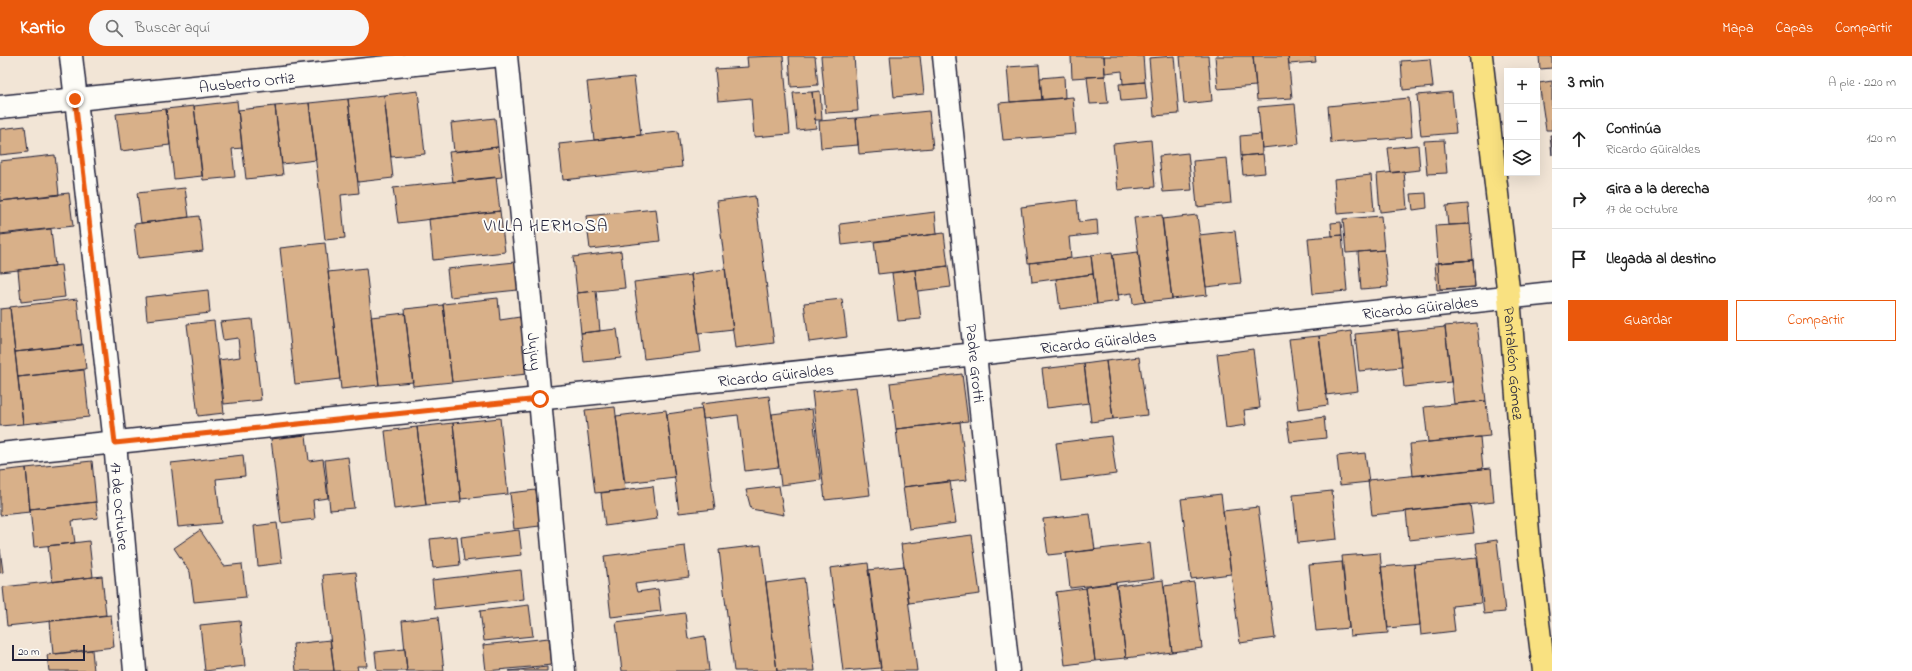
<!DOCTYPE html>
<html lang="es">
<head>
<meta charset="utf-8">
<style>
  :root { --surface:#fff; --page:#f6f6f6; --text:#222; --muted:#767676; --line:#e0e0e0; --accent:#ea580c }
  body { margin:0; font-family:"Indie Flower",sans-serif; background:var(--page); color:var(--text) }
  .controls { position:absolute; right:12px; top:12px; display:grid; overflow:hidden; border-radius:0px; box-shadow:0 4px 16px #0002 }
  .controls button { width:36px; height:36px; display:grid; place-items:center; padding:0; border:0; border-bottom:1px solid var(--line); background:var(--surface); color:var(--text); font:20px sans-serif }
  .scale { position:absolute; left:12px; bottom:10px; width:73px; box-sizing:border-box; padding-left:4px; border:2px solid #22223b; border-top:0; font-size:11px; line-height:14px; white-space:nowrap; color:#22223b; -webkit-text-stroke:3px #fdfcf7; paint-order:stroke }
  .stop { position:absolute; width:12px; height:12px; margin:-9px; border:3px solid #ea580c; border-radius:50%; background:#fff }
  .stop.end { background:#ea580c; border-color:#fff; box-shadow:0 1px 4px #0008 }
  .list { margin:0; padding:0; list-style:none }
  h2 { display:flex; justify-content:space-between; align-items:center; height:52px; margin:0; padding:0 16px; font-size:17px }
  h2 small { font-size:13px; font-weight:400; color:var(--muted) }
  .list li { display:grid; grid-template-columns:26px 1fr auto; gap:12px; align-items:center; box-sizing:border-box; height:60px; padding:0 16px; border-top:1px solid var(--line) }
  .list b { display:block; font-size:15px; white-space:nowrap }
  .list p { margin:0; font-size:13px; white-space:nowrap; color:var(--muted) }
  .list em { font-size:13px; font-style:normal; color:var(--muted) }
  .actions { display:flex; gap:8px; padding:12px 16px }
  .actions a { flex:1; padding:9px 0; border:1px solid var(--accent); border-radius:0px; text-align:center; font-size:14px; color:var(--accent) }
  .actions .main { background:var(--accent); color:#fff }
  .icon { flex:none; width:22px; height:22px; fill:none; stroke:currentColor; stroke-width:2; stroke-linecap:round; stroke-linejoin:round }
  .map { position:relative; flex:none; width:1552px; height:615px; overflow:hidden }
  header { display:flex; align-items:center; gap:24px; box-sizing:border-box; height:56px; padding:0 20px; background:var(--accent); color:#fff }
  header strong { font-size:19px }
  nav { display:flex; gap:22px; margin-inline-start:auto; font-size:14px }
  .search { width:280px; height:36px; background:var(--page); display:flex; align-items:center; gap:10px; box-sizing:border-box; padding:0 14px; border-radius:22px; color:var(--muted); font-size:15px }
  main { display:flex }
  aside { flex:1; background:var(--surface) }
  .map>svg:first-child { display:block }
</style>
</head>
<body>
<header>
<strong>Kartio</strong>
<div class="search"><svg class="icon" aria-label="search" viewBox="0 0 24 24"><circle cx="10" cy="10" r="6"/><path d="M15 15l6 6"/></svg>Buscar aquí</div>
<nav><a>Mapa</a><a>Capas</a><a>Compartir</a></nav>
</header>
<main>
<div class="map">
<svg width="1552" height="615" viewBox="0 0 1552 615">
  <rect width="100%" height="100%" fill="#f2e5d6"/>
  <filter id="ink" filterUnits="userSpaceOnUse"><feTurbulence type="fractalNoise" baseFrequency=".025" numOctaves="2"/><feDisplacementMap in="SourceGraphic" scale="8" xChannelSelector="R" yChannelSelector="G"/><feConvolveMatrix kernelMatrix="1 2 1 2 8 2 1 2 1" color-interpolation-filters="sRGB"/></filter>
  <g filter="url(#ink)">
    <path fill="#d8b089" stroke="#22223b" d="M 783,0 L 790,78 L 754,81 L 751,42 L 718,45 L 715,13 L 748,11 L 747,1 Z
      M 789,0 L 815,0 L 818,29 L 791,31 Z
      M 821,0 L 854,0 L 858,55 L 826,57 Z
      M 890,0 L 920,0 L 924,38 L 894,41 Z
      M 1071,0 L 1104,0 L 1105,20 L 1072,22 Z
      M 1104,0 L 1143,0 L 1145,26 L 1123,28 L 1122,15 L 1105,17 Z
      M 1174,0 L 1179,58 L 1154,60 L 1149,2 Z
      M 1180,0 L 1208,0 L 1212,45 L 1184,48 Z
      M 1215,0 L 1253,0 L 1256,30 L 1218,33 Z
      M 1253,0 L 1288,0 L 1292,42 L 1257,44 Z
      M 1288,0 L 1315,0 L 1316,6 L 1289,8 Z
      M 1539,0 L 1552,0 L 1552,12 L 1540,13 Z
      M 1430,3 L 1433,31 L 1403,34 L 1401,5 Z
      M 1039,9 L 1042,44 L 1010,46 L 1007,11 Z
      M 1064,20 L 1065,42 L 1042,44 L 1040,22 Z
      M 1105,20 L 1108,47 L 1090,48 L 1087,21 Z
      M 634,21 L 641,79 L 594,84 L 587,26 Z
      M 1552,25 L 1552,74 L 1546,74 L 1539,27 Z
      M 1145,26 L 1147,43 L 1121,45 L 1119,28 Z
      M 418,35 L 425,98 L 391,101 L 384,39 Z
      M 820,35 L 822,64 L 815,64 L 812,36 Z
      M 812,36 L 816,72 L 797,74 L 793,37 Z
      M 1452,36 L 1456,77 L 1421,80 L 1417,39 Z
      M 384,39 L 393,122 L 358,126 L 348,43 Z
      M 1073,41 L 1076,78 L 1003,84 L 999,47 Z
      M 1409,42 L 1412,81 L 1331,87 L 1328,50 Z
      M 348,43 L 359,137 L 341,139 L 345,182 L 325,184 L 309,47 Z
      M 237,45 L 242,92 L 232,93 L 235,121 L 203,124 L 194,50 Z
      M 309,47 L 316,104 L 282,108 L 275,50 Z
      M 1295,48 L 1299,88 L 1262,92 L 1258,51 Z
      M 194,50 L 202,120 L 174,123 L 166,53 Z
      M 275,50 L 283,119 L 246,123 L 238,54 Z
      M 166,53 L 170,89 L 121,95 L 116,58 Z
      M 929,55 L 933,92 L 859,98 L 856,62 Z
      M 495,62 L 498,91 L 454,96 L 451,67 Z
      M 856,62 L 858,89 L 821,92 L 819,65 Z
      M 25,70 L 28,96 L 0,99 L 0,73 Z
      M 678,75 L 682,111 L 563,124 L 559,88 Z
      M 1261,78 L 1262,98 L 1241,100 L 1240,80 Z
      M 1550,79 L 1552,79 L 1552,99 Z
      M 1151,84 L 1155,131 L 1118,134 L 1113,88 Z
      M 1444,84 L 1447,117 L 1427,118 L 1424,85 Z
      M 1418,89 L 1420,114 L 1391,117 L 1388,92 Z
      M 498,91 L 502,121 L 453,126 L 449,96 Z
      M 1188,97 L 1192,134 L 1163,136 L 1159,100 Z
      M 1263,98 L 1265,117 L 1243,119 L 1241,100 Z
      M 55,99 L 59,139 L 0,145 L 0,105 Z
      M 1227,102 L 1231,147 L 1197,151 L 1193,105 Z
      M 1404,115 L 1407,153 L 1380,156 L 1377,118 Z
      M 1371,119 L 1374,155 L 1337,158 L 1334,123 Z
      M 496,121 L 500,155 L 398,167 L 393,132 Z
      M 185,132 L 189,161 L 141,167 L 137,137 Z
      M 69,137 L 73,170 L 0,178 L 0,145 Z
      M 1426,137 L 1427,152 L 1413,154 L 1411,138 Z
      M 755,140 L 774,287 L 735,292 L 717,145 Z
      M 1077,144 L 1079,166 L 1097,164 L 1098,178 L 1069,181 L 1071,202 L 1028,207 L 1021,151 Z
      M 1468,148 L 1470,168 L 1448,169 L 1446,150 Z
      M 656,153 L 660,185 L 590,193 L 586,160 Z
      M 500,155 L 505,196 L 433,204 L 429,163 Z
      M 935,156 L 937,178 L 842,189 L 840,168 Z
      M 1162,159 L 1172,243 L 1145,246 L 1134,162 Z
      M 1197,159 L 1207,239 L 1172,243 L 1162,163 Z
      M 199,160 L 203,195 L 138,202 L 134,168 Z
      M 1381,160 L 1384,194 L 1346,197 L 1343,163 Z
      M 1341,166 L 1342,179 L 1332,180 L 1331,167 Z
      M 1470,168 L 1473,204 L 1438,207 L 1435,170 Z
      M 51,173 L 55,210 L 0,216 L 0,179 Z
      M 1235,175 L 1241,227 L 1206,231 L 1199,179 Z
      M 944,177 L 948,210 L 878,218 L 874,186 Z
      M 1342,179 L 1347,235 L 1313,238 L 1308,182 Z
      M 325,187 L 340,323 L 295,328 L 280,192 Z
      M 1384,194 L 1388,231 L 1361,233 L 1358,196 Z
      M 621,195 L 625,232 L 577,237 L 573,201 Z
      M 1112,196 L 1119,245 L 1097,248 L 1091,199 Z
      M 1138,196 L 1145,246 L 1133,248 L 1132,237 L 1118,239 L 1113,199 Z
      M 1091,200 L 1093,218 L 1032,226 L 1030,207 Z
      M 1473,204 L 1475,231 L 1440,233 L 1438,207 Z
      M 1473,204 L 1475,231 L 1437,234 L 1435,207 Z
      M 515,206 L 518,234 L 450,241 L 447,213 Z
      M 61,209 L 65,241 L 21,246 L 18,214 Z
      M 948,210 L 951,231 L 918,235 L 915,214 Z
      M 366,212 L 379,329 L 341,333 L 328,216 Z
      M 725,213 L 733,273 L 699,277 L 691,218 Z
      M 915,214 L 921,263 L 898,265 L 892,217 Z
      M 1093,218 L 1097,248 L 1060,253 L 1056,223 Z
      M 691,219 L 701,296 L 644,303 L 634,226 Z
      M 208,234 L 210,257 L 147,264 L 145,241 Z
      M 596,235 L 600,275 L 581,277 L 577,237 Z
      M 498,242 L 500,264 L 520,261 L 527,318 L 452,326 L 443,248 Z
      M 77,243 L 82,289 L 15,296 L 10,251 Z
      M 842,243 L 847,281 L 809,286 L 804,247 Z
      M 443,249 L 452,326 L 413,330 L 405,253 Z
      M 10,252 L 23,368 L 0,370 L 0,253 Z
      M 405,257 L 413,326 L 379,329 L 371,261 Z
      M 252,263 L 261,344 L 224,348 L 219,304 L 240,301 L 238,282 L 223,284 L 220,266 Z
      M 214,265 L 224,357 L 198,360 L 187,268 Z
      M 1477,267 L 1486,345 L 1454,348 L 1445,270 Z
      M 1445,271 L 1451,326 L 1404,331 L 1398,276 Z
      M 617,273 L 621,302 L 584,306 L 581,277 Z
      M 1398,274 L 1402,311 L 1359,315 L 1355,278 Z
      M 1351,275 L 1358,335 L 1326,339 L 1319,280 Z
      M 1319,280 L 1328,349 L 1298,353 L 1289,283 Z
      M 83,288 L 86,313 L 18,321 L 15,296 Z
      M 1253,293 L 1260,352 L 1244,354 L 1246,369 L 1226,372 L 1217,298 Z
      M 1139,301 L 1147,359 L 1113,363 L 1106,305 Z
      M 1106,305 L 1113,363 L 1091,366 L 1084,308 Z
      M 1084,308 L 1089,347 L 1047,352 L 1042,313 Z
      M 84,314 L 89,361 L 23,368 L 18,321 Z
      M 962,318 L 968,365 L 896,373 L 890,327 Z
      M 856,331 L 870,439 L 825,444 L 812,336 Z
      M 769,340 L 779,411 L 745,415 L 738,359 L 703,363 L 701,348 Z
      M 1486,345 L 1490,380 L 1428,386 L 1424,351 Z
      M 615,351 L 625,434 L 595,437 L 585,354 Z
      M 702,353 L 715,453 L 679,457 L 667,358 Z
      M 812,353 L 821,424 L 781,429 L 772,358 Z
      M 666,354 L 675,421 L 625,427 L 616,360 Z
      M 1324,361 L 1326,382 L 1290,386 L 1287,366 Z
      M 500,362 L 508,438 L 461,443 L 453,367 Z
      M 960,366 L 967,424 L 903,431 L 896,373 Z
      M 453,367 L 461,446 L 426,449 L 417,371 Z
      M 417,371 L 426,449 L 394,453 L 385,375 Z
      M 306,379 L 309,405 L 323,403 L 328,442 L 313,444 L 315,463 L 281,467 L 271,383 Z
      M 1111,380 L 1116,418 L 1061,425 L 1056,387 Z
      M 1480,381 L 1483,413 L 1413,420 L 1410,388 Z
      M 1365,397 L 1369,426 L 1340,429 L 1337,400 Z
      M 243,399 L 245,420 L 216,423 L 221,467 L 178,471 L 171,407 Z
      M 348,401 L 354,452 L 330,454 L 325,404 Z
      M 92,405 L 96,446 L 30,453 L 26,412 Z
      M 26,412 L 30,456 L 0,459 L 0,415 Z
      M 1491,412 L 1494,446 L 1372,459 L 1368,424 Z
      M 950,425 L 956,467 L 909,473 L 903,431 Z
      M 653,430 L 657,463 L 605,470 L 601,437 Z
      M 779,430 L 784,459 L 751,453 L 746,434 Z
      M 536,434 L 540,470 L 514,473 L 510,437 Z
      M 1332,435 L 1337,483 L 1298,487 L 1293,439 Z
      M 1221,438 L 1231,518 L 1191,523 L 1181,443 Z
      M 96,446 L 98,462 L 72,465 L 75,487 L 34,491 L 30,453 Z
      M 1470,448 L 1474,477 L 1409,484 L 1406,455 Z
      M 1258,451 L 1275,582 L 1240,587 L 1223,455 Z
      M 1090,458 L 1095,494 L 1048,499 L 1043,463 Z
      M 277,467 L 282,507 L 258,510 L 254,470 Z
      M 200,474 L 224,510 L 242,508 L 246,541 L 194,546 L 190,516 L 174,492 Z
      M 519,474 L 522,499 L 464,505 L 461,481 Z
      M 972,479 L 980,538 L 909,547 L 901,488 Z
      M 457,480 L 460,509 L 433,512 L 430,483 Z
      M 1497,484 L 1505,556 L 1484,558 L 1476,487 Z
      M 89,485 L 93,521 L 52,526 L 48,490 Z
      M 1150,487 L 1154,522 L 1070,532 L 1066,497 Z
      M 761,489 L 777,615 L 734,615 L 719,494 Z
      M 685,490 L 689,521 L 635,528 L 637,536 L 658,533 L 661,555 L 611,561 L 604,500 Z
      M 0,493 L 3,516 L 0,517 Z
      M 1380,497 L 1388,577 L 1350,580 L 1342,500 Z
      M 1477,502 L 1481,547 L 1452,550 L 1455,575 L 1421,579 L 1414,508 Z
      M 1342,506 L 1349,572 L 1316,575 L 1309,509 Z
      M 868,507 L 881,612 L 843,615 L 830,512 Z
      M 1414,508 L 1420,569 L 1388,572 L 1381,511 Z
      M 904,510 L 917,615 L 881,615 L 868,514 Z
      M 521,514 L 524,543 L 435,553 L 432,524 Z
      M 356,516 L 367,610 L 357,610 L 358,615 L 334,615 L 323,519 Z
      M 102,520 L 106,559 L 7,570 L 3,531 Z
      M 804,522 L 815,615 L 777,615 L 766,527 Z
      M 1163,524 L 1172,596 L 1126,602 L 1117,530 Z
      M 1194,526 L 1202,592 L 1172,596 L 1164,530 Z
      M 1116,527 L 1126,602 L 1095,605 L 1086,531 Z
      M 1086,532 L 1095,605 L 1065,609 L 1056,536 Z
      M 529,549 L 533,580 L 484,585 L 480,555 Z
      M 685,557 L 688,583 L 705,580 L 709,615 L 622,615 L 616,566 Z
      M 111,559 L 114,591 L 53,598 L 50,565 Z
      M 438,561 L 444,615 L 407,615 L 402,565 Z
      M 240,565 L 245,610 L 205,615 L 200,569 Z
      M 549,582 L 552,609 L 486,615 L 483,589 Z
      M 330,584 L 334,615 L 296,615 L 293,588 Z
      M 405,593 L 407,615 L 377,615 L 375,596 Z
      M 92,594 L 94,615 L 49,615 L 47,599 Z
      M 547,611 L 547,615 L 509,615 Z"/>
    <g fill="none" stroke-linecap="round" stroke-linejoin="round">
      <g stroke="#22223b" stroke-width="25">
        <g id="minor">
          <path id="s1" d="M 71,0 L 115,387 L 135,615"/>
          <path id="s2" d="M 506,0 L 540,343 L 564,615"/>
          <path id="s3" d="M 944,0 L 1008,615"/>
          <path id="s4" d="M 0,51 L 493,0"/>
          <path id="s5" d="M 0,398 L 976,298 L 1552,237"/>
        </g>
      </g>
      <g stroke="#22223b" stroke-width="25">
        <g id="major">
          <path id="s6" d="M 1481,0 L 1509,241 L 1530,501 L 1544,615"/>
        </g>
      </g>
      <use href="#minor" stroke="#fdfcf7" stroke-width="22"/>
      <use href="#major" stroke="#f9e181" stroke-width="22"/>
    </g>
  </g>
  <g fill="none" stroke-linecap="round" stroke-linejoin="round" filter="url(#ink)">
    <path stroke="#ea580c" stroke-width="5" d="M 75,43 L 115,387 L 540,343"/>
  </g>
  <g text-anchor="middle" stroke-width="4" stroke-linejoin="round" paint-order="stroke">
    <g font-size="16" fill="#22223b" stroke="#fdfcf7">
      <text dy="6" stroke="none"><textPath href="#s4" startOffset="248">Ausberto Ortiz</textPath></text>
      <text dy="6" stroke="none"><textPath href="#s5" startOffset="1428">Ricardo Güiraldes</textPath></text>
      <text dy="6" stroke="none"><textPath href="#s5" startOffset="1104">Ricardo Güiraldes</textPath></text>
      <text dy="6" stroke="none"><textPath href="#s2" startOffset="297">Jujuy</textPath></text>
      <text dy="6" stroke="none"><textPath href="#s3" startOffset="309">Padre Grotti</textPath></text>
      <text dy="6" stroke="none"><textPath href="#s6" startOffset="309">Pantaleón Gómez</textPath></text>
      <text dy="6" stroke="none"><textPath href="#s5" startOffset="780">Ricardo Güiraldes</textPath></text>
      <text dy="6" stroke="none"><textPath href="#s1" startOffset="453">17 de Octubre</textPath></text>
    </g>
    <g font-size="17" letter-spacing="1" fill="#22223b" stroke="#fdfcf7">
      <text x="546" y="175">VILLA HERMOSA</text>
    </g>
  </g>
</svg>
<div class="controls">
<button>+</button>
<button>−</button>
<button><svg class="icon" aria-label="layers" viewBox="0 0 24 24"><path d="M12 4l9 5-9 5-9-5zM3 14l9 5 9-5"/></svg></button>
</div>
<div class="scale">20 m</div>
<div class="stop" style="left:540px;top:343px"></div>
<div class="stop end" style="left:75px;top:43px"></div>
</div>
<aside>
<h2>3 min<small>A pie · 220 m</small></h2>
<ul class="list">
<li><svg class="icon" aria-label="ahead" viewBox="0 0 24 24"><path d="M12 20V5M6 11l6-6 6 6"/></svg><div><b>Continúa</b><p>Ricardo Güiraldes</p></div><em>120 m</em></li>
<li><svg class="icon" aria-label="right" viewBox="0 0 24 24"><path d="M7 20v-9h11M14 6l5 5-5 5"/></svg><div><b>Gira a la derecha</b><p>17 de Octubre</p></div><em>100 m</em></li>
<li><svg class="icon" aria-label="arrive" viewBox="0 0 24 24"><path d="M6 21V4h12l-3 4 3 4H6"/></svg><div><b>Llegada al destino</b></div></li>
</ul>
<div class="actions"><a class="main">Guardar</a><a>Compartir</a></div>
</aside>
</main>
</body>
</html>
